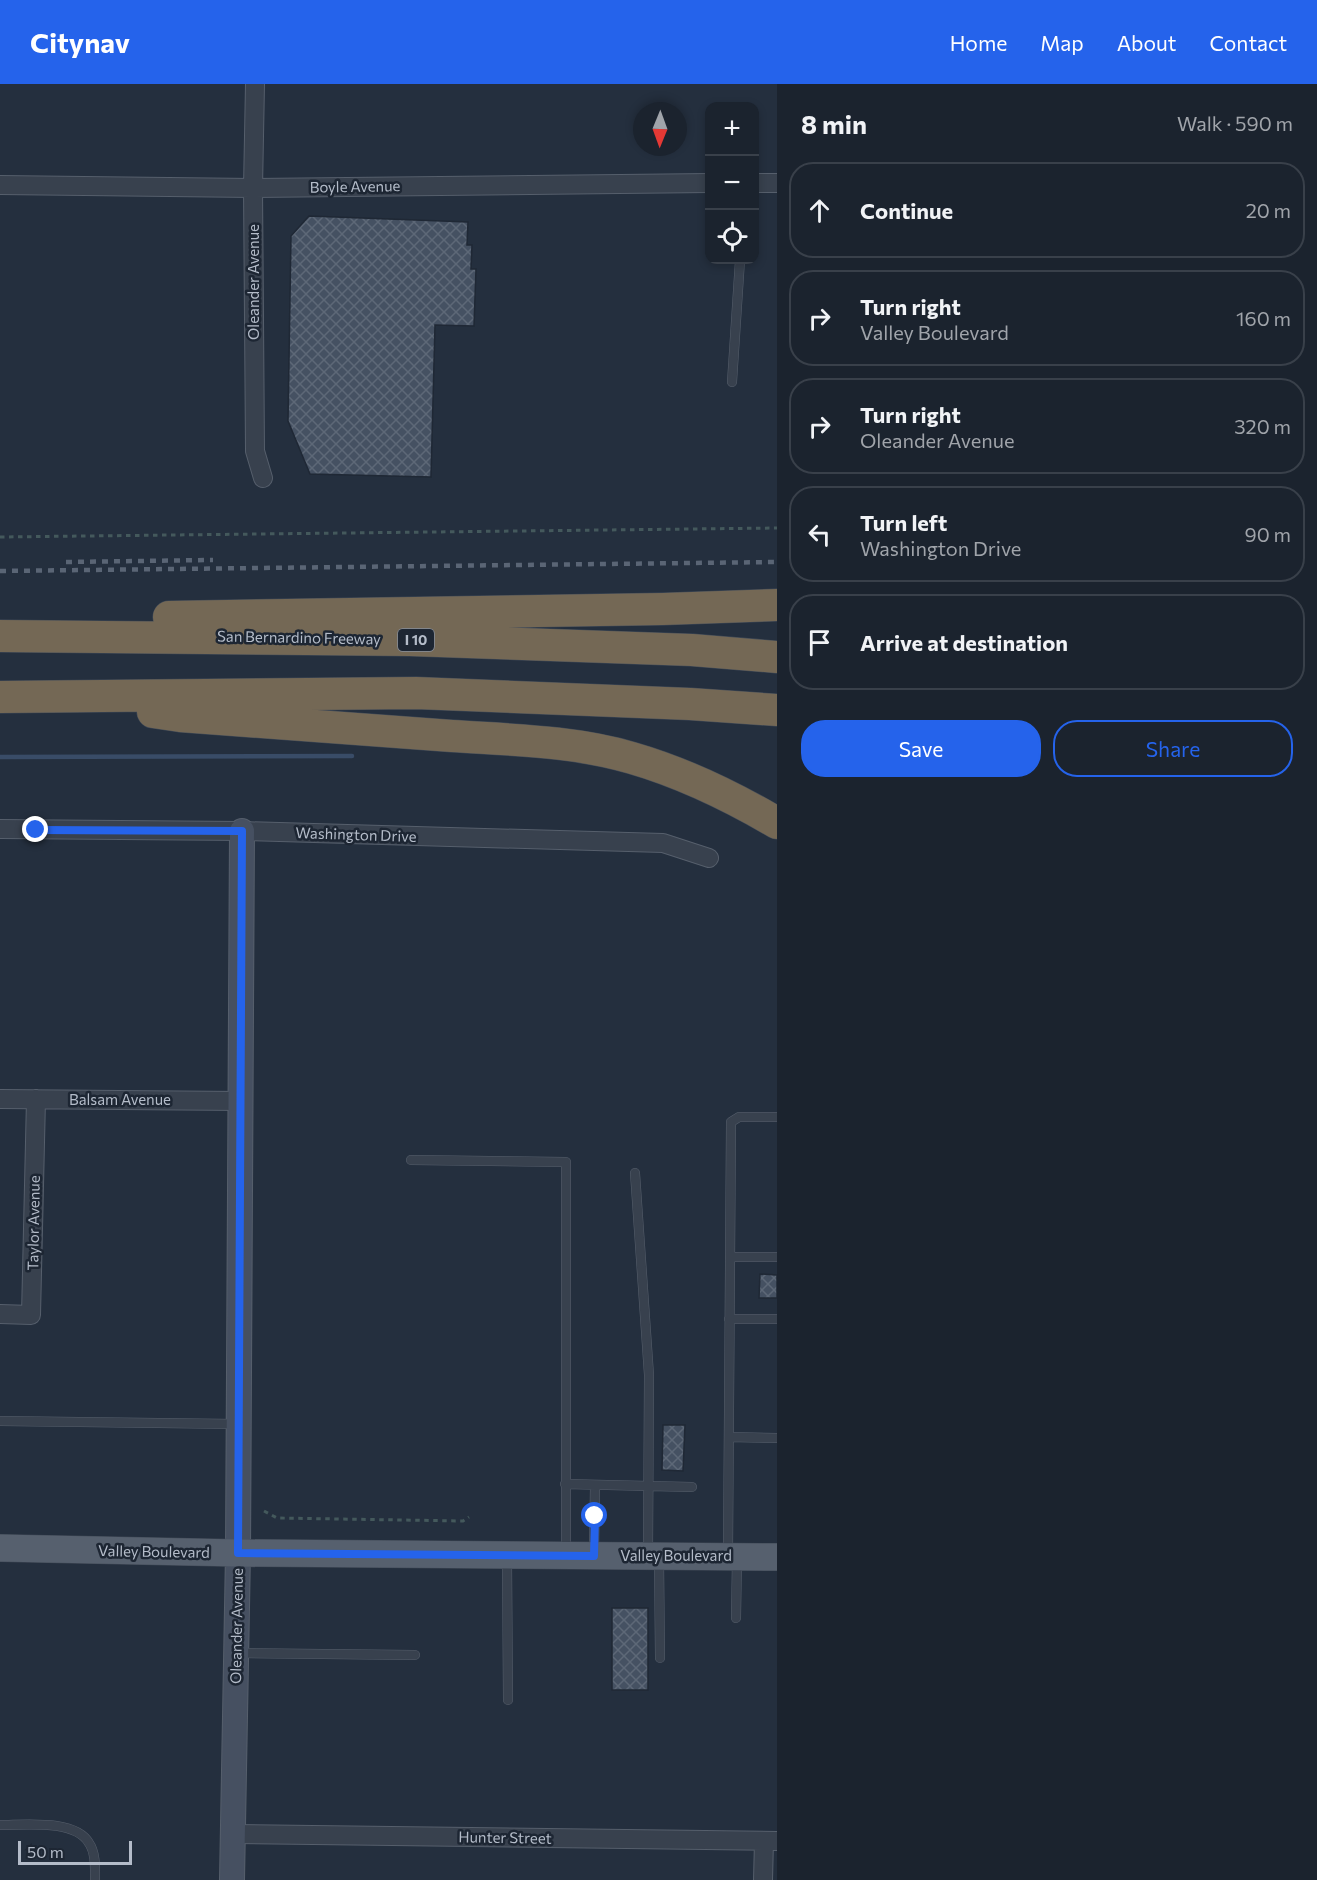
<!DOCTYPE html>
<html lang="en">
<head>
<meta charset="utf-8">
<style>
  :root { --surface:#1b232e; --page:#242b36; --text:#f1f3f6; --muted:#a0a4aa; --line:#39404a; --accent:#2563eb }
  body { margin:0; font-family:Commissioner,sans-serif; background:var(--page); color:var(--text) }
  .controls { position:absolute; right:18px; top:18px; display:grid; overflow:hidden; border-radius:12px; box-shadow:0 3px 9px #0003 }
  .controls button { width:54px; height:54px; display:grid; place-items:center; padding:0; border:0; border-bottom:2px solid var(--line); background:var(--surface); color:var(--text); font:30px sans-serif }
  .compass { position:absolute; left:633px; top:18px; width:54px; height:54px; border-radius:50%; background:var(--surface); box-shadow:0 3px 9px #0003; rotate:181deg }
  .scale { position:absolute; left:18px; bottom:15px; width:114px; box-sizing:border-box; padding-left:6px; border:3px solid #b4bcc9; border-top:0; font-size:16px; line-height:21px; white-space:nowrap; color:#b4bcc9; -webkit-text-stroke:4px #1d2633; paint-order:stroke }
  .stop { position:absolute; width:18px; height:18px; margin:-14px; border:4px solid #2563eb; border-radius:50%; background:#fff }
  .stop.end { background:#2563eb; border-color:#fff; box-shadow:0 2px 6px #0008 }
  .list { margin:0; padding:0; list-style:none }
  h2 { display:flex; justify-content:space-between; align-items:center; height:78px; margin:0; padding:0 24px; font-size:26px }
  h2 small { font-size:20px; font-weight:400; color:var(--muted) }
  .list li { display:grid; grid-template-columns:39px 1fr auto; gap:18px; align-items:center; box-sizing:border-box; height:96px; margin:0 12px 12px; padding:0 12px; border:2px solid var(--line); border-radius:24px }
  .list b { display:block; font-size:22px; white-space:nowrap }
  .list p { margin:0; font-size:20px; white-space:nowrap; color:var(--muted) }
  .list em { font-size:20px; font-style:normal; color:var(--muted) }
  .actions { display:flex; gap:12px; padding:18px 24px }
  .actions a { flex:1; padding:14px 0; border:2px solid var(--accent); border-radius:24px; text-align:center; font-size:21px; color:var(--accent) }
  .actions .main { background:var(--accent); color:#fff }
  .icon { flex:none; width:33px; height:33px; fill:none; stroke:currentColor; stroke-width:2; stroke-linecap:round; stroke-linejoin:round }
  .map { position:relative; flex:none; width:777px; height:1796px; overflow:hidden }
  header { display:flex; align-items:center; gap:36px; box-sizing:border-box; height:84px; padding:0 30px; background:var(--accent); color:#fff }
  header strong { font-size:28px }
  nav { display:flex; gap:33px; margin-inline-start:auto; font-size:21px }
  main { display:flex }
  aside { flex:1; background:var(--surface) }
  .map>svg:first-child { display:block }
</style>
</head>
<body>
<header>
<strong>Citynav</strong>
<nav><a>Home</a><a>Map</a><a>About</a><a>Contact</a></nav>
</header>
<main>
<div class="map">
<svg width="777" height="1796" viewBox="0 0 777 1796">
  <defs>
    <pattern id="building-cross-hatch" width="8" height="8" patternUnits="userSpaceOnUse" patternTransform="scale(1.5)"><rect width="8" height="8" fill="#455162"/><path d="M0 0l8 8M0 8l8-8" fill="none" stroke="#5d6877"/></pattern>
  </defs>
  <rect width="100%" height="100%" fill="#242f3e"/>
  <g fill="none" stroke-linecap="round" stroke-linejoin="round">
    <path stroke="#394c67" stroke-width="4.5" d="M 0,673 L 352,672"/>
  </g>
  <path fill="url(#building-cross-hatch)" stroke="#1f2835" stroke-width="1.5" d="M 309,132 L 468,138 L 467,161 L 472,161 L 471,185 L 476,185 L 474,242 L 435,241 L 431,393 L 310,390 L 288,337 L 291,152 Z
    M 760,1190 L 777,1191 L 777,1214 L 759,1214 Z
    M 663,1341 L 685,1341 L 683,1387 L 662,1386 Z
    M 612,1524 L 648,1524 L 648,1606 L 612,1606 Z"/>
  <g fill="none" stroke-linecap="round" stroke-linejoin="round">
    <g stroke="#565f6c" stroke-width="10">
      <path id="lane" d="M 732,298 L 740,176
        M 411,1076 L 566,1078 L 566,1470
        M 635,1089 L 649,1291 L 648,1470
        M 730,1173 L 777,1173
        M 729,1235 L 777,1235
        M 0,1337 L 237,1340
        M 729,1353 L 777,1354
        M 565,1400 L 692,1403
        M 594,1469 L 595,1401
        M 728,1470 L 731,1038 L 739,1033 L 777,1033
        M 507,1474 L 508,1616
        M 659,1475 L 660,1574
        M 736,1534 L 737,1475
        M 236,1569 L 415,1571
        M 0,1741 C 25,1741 75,1735 89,1759 C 96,1769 95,1785 95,1796"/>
    </g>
    <g stroke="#565f6c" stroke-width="20">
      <path id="street" d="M 255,0 L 253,104 L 255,367 L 263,394
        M 754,99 L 777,99
        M 0,101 L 253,104 L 710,99
        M 0,745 L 242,747 L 663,759 L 709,774
        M 0,1015 L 241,1017
        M 0,1230 L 31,1231 L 36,1015
        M 233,1750 L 777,1757
        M 763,1796 L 764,1757"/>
    </g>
    <g stroke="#565f6c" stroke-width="26">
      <path id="secondary" d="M 232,1796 L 238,1469 L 242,747"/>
    </g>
    <g stroke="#414a57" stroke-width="28">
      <path id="primary" d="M 0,1464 L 238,1469 L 777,1473"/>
    </g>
    <g stroke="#434c59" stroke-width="33">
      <path id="highway" d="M 169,533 L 663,525 L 777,521
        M 0,552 L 410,556 L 692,566 L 777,573
        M 0,613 L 416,609 L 690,620 L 777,626
        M 153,628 L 180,632 C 271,639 361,645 452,652 C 512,656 575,657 632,674 C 684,689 731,712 777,739"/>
    </g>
    <path stroke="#44595c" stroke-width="3" stroke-dasharray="4.5 4.5" stroke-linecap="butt" d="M 0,453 L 777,444
      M 264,1427 L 277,1434 L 463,1437 L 469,1433"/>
    <use href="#lane" stroke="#38414e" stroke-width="9"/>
    <use href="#street" stroke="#38414e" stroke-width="18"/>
    <use href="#secondary" stroke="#465061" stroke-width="24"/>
    <use href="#primary" stroke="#56606e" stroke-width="27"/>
    <use href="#highway" stroke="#746855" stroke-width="32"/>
    <path stroke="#5a6575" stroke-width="4.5" stroke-dasharray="6 6" stroke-linecap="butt" d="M 66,478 L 213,476
      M 0,487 L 777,478"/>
  </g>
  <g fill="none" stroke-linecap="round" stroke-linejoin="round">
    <path stroke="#2563eb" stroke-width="8" d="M 36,746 L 242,747 L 238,1469 L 594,1472 L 595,1432"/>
  </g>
  <g text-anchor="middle" stroke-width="5" stroke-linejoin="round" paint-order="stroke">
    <rect fill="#1d2633" stroke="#878f9c" stroke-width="1.5" x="398" y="545" width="36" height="22" rx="4.5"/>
    <g font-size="14" font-weight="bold" fill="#b4bcc9">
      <text x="416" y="561">I 10</text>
    </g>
    <g font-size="15" fill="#b4bcc9" stroke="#1d2633">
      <text transform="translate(355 103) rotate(-1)" y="5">Boyle Avenue</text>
      <text transform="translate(254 198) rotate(-90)" y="5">Oleander Avenue</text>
      <text transform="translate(299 554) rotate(1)" y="5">San Bernardino Freeway</text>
      <text transform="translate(356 751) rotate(2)" y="5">Washington Drive</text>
      <text x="120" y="1021">Balsam Avenue</text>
      <text transform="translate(34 1139) rotate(-89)" y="5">Taylor Avenue</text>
      <text transform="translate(154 1468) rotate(1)" y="5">Valley Boulevard</text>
      <text x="676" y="1477">Valley Boulevard</text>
      <text transform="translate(237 1542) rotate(-89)" y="5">Oleander Avenue</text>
      <text transform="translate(505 1754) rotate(1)" y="5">Hunter Street</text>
    </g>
  </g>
</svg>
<div class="controls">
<button>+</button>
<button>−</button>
<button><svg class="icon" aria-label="locate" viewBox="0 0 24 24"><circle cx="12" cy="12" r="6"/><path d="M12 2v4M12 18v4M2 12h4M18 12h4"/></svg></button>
</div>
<svg class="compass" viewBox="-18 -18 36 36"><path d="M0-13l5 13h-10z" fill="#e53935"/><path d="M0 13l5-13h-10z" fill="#a0a4aa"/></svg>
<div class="scale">50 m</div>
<div class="stop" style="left:595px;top:1432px"></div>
<div class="stop end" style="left:36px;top:746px"></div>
</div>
<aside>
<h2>8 min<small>Walk · 590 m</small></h2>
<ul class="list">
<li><svg class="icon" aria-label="ahead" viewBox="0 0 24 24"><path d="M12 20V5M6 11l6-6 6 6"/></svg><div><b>Continue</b></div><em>20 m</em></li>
<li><svg class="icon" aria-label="right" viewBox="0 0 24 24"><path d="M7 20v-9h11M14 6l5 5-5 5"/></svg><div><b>Turn right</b><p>Valley Boulevard</p></div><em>160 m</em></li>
<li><svg class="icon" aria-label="right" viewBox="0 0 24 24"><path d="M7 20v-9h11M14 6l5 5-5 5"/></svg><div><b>Turn right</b><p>Oleander Avenue</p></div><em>320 m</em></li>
<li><svg class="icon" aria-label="left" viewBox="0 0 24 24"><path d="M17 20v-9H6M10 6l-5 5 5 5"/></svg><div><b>Turn left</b><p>Washington Drive</p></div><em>90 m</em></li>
<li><svg class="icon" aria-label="arrive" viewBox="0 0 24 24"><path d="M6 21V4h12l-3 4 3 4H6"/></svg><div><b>Arrive at destination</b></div></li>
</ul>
<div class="actions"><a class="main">Save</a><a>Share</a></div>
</aside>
</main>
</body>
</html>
